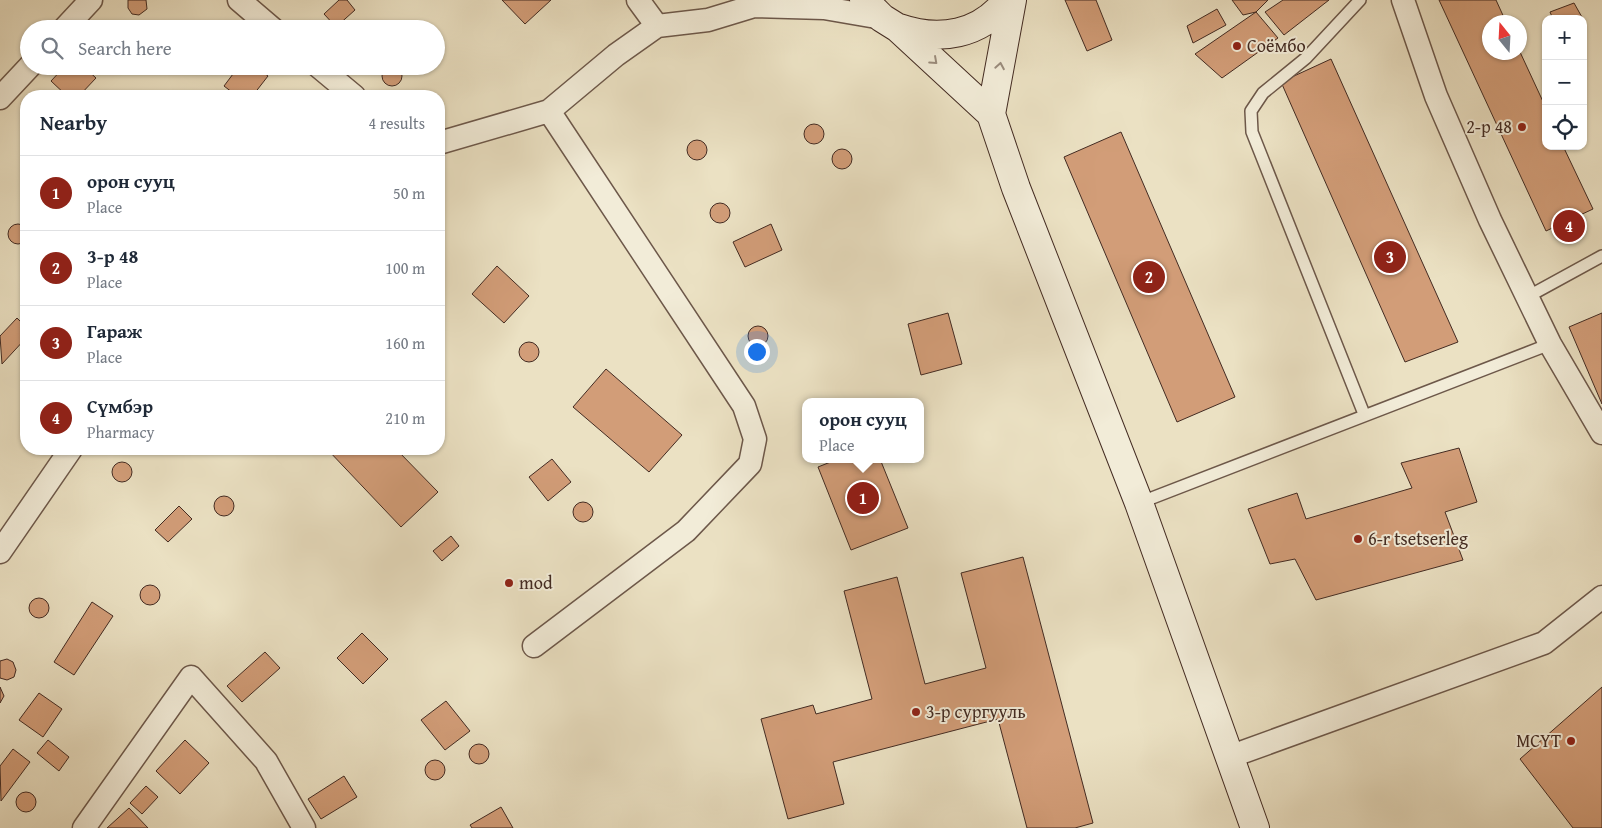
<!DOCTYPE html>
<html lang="en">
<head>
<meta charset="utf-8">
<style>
  :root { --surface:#fff; --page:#f2f2f3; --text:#1f2937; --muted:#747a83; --line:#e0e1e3; --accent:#8f2418 }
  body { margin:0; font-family:"Gentium Book Plus",serif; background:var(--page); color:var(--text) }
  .controls { position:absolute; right:15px; top:15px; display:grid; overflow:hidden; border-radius:10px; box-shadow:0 1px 4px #0004 }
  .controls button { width:45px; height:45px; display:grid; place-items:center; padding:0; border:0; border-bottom:1px solid var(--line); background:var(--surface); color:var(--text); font:25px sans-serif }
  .compass { position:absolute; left:1482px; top:15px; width:45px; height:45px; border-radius:50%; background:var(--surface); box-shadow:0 1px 4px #0004; rotate:342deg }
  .you { position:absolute; left:756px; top:351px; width:18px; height:18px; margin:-12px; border:4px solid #fff; border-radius:50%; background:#1a73e8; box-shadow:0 0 0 8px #1a73e833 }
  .badge { display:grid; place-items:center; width:32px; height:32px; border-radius:50%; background:var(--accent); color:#fff; font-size:16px; font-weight:700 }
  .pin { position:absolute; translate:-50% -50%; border:2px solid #fff; box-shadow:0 1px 5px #0006 }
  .popup { position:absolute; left:802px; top:398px; width:122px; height:65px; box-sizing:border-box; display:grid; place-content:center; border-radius:10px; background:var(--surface); filter:drop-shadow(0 1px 4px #0005); font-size:16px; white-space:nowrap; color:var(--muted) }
  .popup b { font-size:19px; color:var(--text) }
  .popup::after { content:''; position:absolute; left:50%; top:100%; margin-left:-10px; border:10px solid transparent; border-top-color:var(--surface) }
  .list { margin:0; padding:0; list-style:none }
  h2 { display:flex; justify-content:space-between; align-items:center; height:65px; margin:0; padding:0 20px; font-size:21px }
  h2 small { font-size:16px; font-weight:400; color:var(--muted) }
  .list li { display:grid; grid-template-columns:32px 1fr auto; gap:15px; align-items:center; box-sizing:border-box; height:75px; padding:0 20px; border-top:1px solid var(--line) }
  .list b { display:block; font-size:19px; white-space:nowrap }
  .list p { margin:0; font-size:16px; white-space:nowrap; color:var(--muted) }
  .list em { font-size:16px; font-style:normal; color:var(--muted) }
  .icon { flex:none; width:28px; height:28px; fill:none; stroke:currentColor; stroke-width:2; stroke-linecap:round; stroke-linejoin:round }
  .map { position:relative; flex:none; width:1602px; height:828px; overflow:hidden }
  .search { position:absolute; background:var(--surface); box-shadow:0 1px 4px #0004; left:20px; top:20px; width:425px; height:55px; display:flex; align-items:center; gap:12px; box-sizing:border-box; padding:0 18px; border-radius:28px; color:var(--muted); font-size:19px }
  .panel { position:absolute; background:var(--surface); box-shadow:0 1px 4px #0004; left:20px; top:90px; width:425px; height:365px; border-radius:20px }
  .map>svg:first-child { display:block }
</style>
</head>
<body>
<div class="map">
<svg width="1602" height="828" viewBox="0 0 1602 828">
  <rect width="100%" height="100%" fill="#ebe1c3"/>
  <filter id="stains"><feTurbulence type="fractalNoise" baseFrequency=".004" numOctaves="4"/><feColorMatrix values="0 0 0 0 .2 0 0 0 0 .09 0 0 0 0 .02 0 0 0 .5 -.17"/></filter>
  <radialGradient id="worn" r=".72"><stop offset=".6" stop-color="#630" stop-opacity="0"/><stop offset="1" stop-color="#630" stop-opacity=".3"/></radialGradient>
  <path fill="#d29d78" stroke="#432b22" d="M 128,0 L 146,0 L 147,9 L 139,15 L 132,14 L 128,8 Z
    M 339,0 L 347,0 L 355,10 L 336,27 L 324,14 Z
    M 502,0 L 551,0 L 525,24 Z
    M 1065,0 L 1096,0 L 1112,40 L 1087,51 Z
    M 1232,0 L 1268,0 L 1256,12 L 1243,15 Z
    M 1283,0 L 1329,0 L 1284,35 L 1265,12 Z
    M 1439,0 L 1496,0 L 1506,22 L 1490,22 L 1490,52 L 1520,52 L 1546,108 L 1546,146 L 1563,146 L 1593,209 L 1546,231 Z
    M 1574,3 L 1583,19 L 1553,19 L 1550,12 Z
    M 1217,9 L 1226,25 L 1193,43 L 1187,26 Z
    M 1256,12 L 1278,38 L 1222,78 L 1195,54 Z
    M 369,22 L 377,29 L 358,29 L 362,24 Z
    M 1331,59 L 1458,342 L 1405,362 L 1281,82 Z
    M382 76a10 10 0 1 1 20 0a10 10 0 1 1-20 0Z
    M 65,66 L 83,66 L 96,78 L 79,96 L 67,96 L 51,81 Z
    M 239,66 L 255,66 L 268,76 L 254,94 L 256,96 L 237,96 L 224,86 Z
    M804 134a10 10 0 1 1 20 0a10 10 0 1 1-20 0Z
    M 1121,132 L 1235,397 L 1177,422 L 1064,157 Z
    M687 150a10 10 0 1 1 20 0a10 10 0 1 1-20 0Z
    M832 159a10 10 0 1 1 20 0a10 10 0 1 1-20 0Z
    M710 213a10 10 0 1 1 20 0a10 10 0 1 1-20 0Z
    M 771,224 L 782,250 L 745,267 L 733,242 Z
    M8 234a10 10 0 1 1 20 0a10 10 0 1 1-20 0Z
    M 497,266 L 529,296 L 504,323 L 472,294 Z
    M 948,313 L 962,364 L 921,375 L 908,324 Z
    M 1602,313 L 1602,404 L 1569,327 Z
    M 17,318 L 26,327 L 26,338 L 2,364 L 0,336 Z
    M748 336a10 10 0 1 1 20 0a10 10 0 1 1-20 0Z
    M519 352a10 10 0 1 1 20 0a10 10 0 1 1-20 0Z
    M 606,369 L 682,435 L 649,472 L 573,407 Z
    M 1459,448 L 1477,502 L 1445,512 L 1463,560 L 1316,600 L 1295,559 L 1270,564 L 1248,509 L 1297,493 L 1306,519 L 1412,488 L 1401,463 Z
    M 327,449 L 396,449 L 438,492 L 401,527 Z
    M 552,459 L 571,482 L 548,501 L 529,477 Z
    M 838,459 L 880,459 L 908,528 L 851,550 L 818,467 Z
    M112 472a10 10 0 1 1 20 0a10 10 0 1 1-20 0Z
    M214 506a10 10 0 1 1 20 0a10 10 0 1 1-20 0Z
    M573 512a10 10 0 1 1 20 0a10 10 0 1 1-20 0Z
    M 179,506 L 192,519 L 168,542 L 155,530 Z
    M 451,536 L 459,546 L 442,561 L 433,551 Z
    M 1023,557 L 1093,823 L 1075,828 L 1027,828 L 998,719 L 833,762 L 844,804 L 788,819 L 761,719 L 813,705 L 816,714 L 872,699 L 844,591 L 897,577 L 925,684 L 986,668 L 961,573 Z
    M140 595a10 10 0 1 1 20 0a10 10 0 1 1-20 0Z
    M29 608a10 10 0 1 1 20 0a10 10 0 1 1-20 0Z
    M 92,602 L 113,616 L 74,675 L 54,662 Z
    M 362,633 L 388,659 L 363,684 L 337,658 Z
    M 265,652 L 280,668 L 242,702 L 227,686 Z
    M 7,659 L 13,662 L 16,670 L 14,677 L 7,680 L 0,678 L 0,661 Z
    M 0,687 L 4,696 L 0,703 Z
    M 1602,687 L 1602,828 L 1573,828 L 1520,759 Z
    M 39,693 L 62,709 L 43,737 L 19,720 Z
    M 446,701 L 470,731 L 445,750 L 421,720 Z
    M 48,740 L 69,757 L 59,771 L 37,753 Z
    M 185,740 L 209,763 L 180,794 L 156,771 Z
    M469 754a10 10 0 1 1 20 0a10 10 0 1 1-20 0Z
    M 13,749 L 30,762 L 1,801 L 0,766 Z
    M425 770a10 10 0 1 1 20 0a10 10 0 1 1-20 0Z
    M 344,776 L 357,797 L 321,819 L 308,799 Z
    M 146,786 L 158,797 L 142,814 L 130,803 Z
    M16 802a10 10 0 1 1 20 0a10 10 0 1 1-20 0Z
    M 501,807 L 513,828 L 472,828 L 470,825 Z
    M 129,808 L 148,828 L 107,828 Z"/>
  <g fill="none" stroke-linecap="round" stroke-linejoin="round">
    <g stroke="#6d584a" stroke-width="14">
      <path id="lane" d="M 1360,0 L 1306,58 L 1263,93 L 1251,111 L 1252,132 L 1364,414
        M 1527,297 L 1602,256
        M 1139,503 L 1550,344"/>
    </g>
    <g stroke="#6d584a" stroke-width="25">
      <path id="street" d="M 239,0 L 273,29
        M 638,0 L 657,26 L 708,20 L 754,6 L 824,8 L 882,18
        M 1403,0 L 1436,96 L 1490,220 L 1550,344 L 1602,433
        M 64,29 L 91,0
        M 318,66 L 354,96
        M 0,98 L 30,66
        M 439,143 L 549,111 L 616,55 L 657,26
        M 0,552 L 71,449
        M 534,646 L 686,531 L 750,464 L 755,439 L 744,406 L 549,111
        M 1229,757 L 1544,643 L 1602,597
        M 84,828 L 191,677 L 266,761 L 304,828"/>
    </g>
    <g stroke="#432b22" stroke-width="30">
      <path id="secondary" d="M 864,0 L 882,18 L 898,28 L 991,114
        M 1012,0 L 991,114 L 1016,188 L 1139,503 L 1255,828
        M 899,28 C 939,42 981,35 1007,0"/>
    </g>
    <use href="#lane" stroke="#f2ecd8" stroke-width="11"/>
    <use href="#street" stroke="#f2ecd8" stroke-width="22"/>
    <use href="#secondary" stroke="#f2ecd8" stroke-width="28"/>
  </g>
  <defs><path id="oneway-chevron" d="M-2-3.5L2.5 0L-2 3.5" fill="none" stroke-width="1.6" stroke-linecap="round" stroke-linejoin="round" transform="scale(1.25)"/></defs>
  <g stroke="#9a8c7d">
    <use href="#oneway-chevron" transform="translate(934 61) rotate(42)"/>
    <use href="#oneway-chevron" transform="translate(1000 66) rotate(-80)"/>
  </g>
  <g fill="#8f2418" stroke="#f2ecd8" stroke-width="2">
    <circle cx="1237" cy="46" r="5"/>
    <circle cx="1522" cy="127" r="5"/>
    <circle cx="1358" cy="539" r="5"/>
    <circle cx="509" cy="583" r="5"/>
    <circle cx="916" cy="712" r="5"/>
    <circle cx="1571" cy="741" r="5"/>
  </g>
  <g text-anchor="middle" stroke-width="4" stroke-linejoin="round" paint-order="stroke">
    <g font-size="18" fill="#432b22" stroke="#f2ecd8" text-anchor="start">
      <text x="1247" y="52">Соёмбо</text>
      <text x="1512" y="133" text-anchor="end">2-р 48</text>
      <text x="1368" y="545">6-r tsetserleg</text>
      <text x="519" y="589">mod</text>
      <text x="926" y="718">3-р сургууль</text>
      <text x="1561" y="747" text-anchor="end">МСҮТ</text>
    </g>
  </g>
  <rect width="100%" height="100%" filter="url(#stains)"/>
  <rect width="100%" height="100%" fill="url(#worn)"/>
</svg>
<div class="controls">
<button>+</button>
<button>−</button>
<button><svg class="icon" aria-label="locate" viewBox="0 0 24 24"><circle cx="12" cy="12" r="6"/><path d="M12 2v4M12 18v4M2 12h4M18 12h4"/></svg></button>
</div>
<svg class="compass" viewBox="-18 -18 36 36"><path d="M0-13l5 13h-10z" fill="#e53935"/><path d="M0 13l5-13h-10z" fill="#747a83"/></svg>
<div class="you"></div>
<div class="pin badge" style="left:863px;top:498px">1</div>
<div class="popup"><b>орон сууц</b>Place</div>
<div class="pin badge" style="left:1149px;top:277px">2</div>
<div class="pin badge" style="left:1390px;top:257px">3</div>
<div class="pin badge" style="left:1569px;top:226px">4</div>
<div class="search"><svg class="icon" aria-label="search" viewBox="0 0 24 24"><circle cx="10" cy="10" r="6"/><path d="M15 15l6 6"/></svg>Search here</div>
<section class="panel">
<h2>Nearby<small>4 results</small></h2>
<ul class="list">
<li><span class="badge">1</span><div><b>орон сууц</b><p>Place</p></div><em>50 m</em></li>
<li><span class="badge">2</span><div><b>3-р 48</b><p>Place</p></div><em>100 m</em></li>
<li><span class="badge">3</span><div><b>Гараж</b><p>Place</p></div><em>160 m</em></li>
<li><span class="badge">4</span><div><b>Сүмбэр</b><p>Pharmacy</p></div><em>210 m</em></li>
</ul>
</section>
</div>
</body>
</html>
